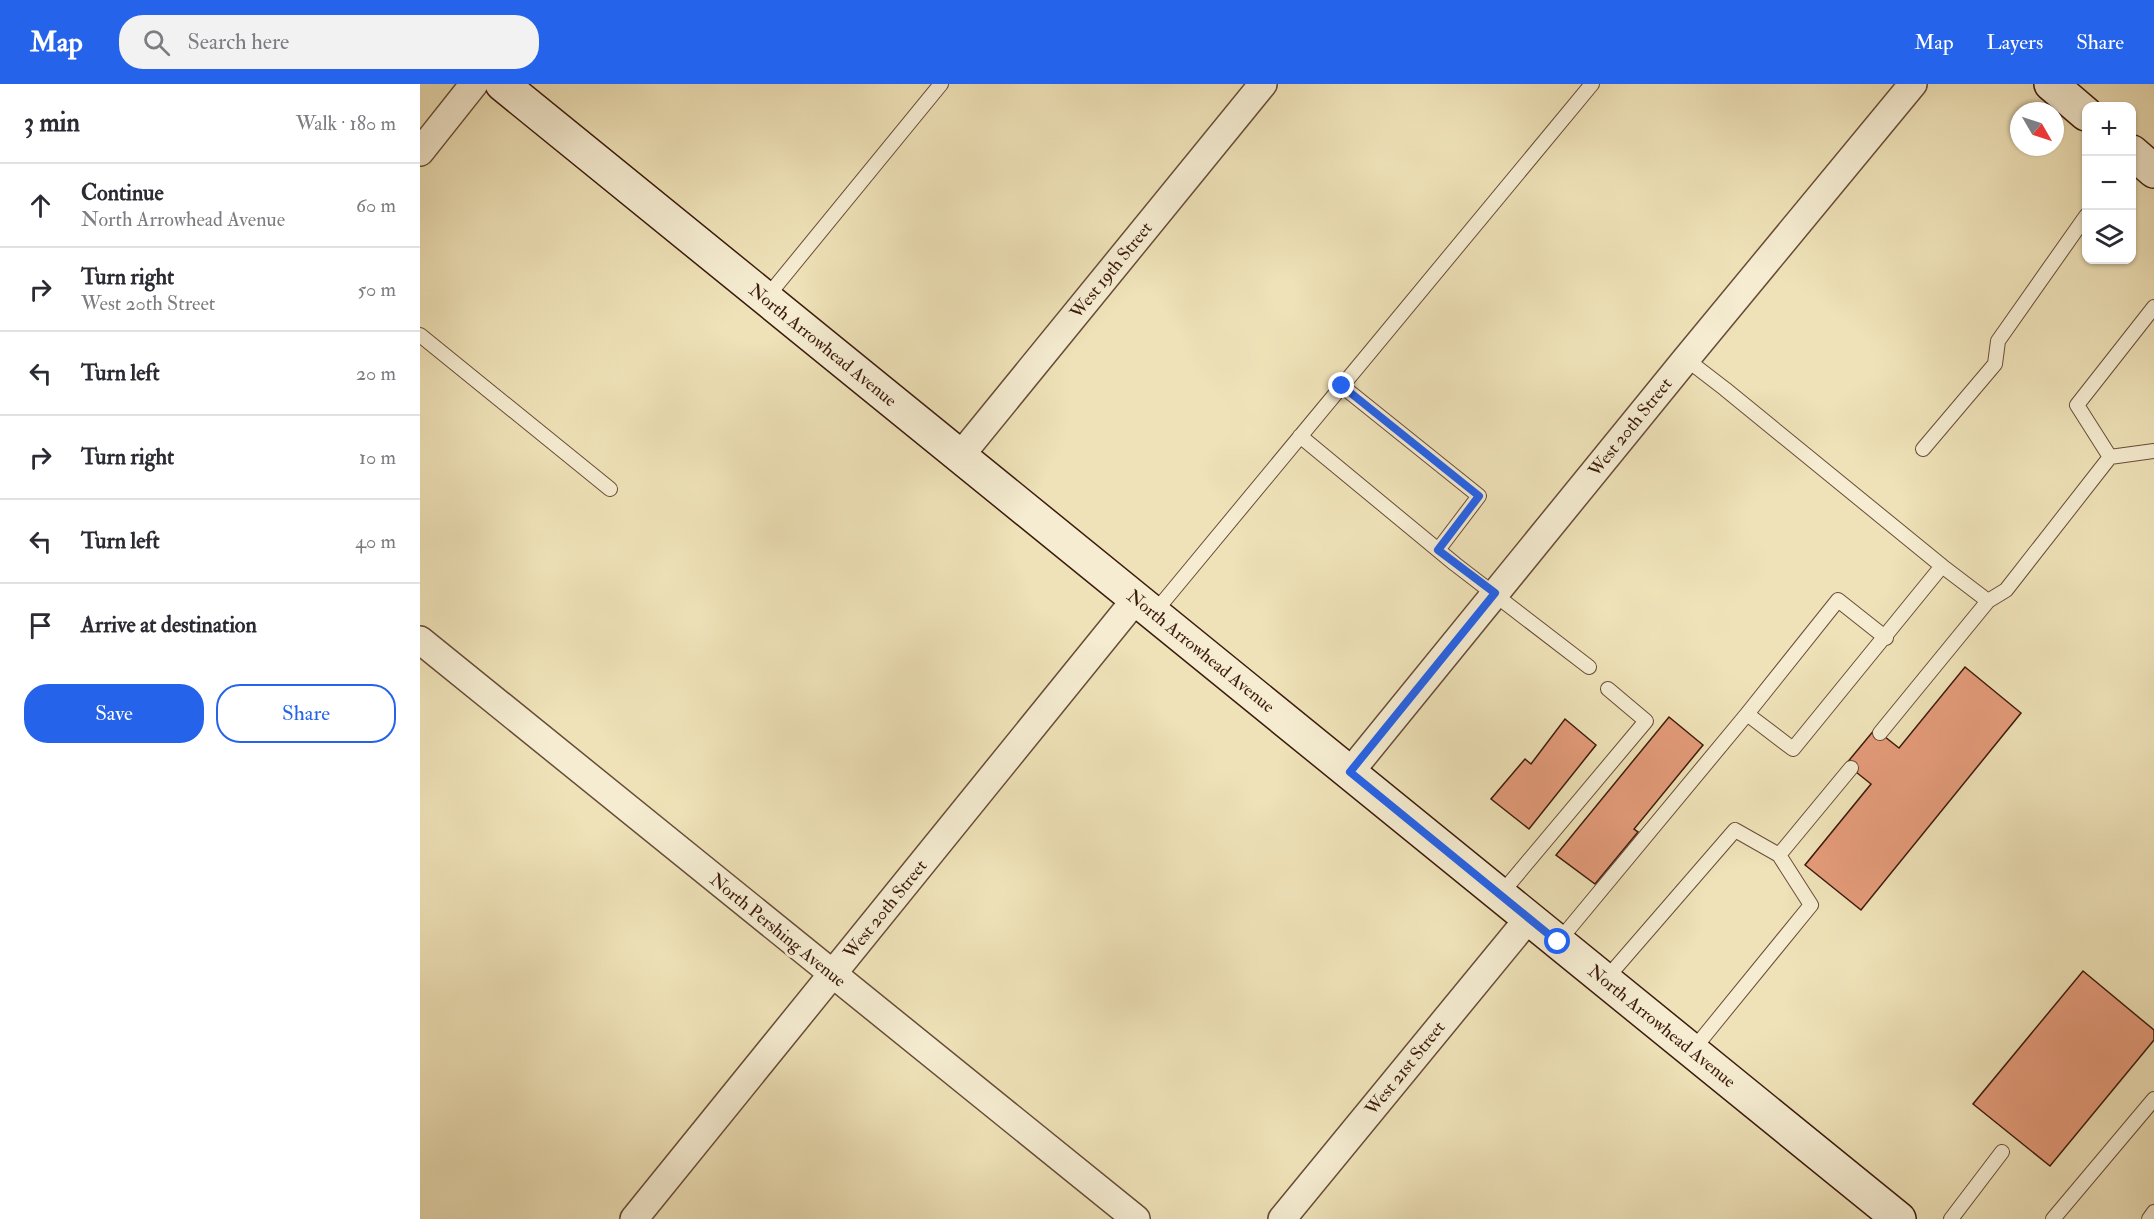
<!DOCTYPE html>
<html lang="en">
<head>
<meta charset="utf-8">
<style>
  :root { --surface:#fff; --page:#f2f2f3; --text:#2b2b33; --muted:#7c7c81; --line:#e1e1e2; --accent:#2563eb }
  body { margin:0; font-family:"IM FELL Double Pica",serif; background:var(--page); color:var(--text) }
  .controls { position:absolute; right:18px; top:18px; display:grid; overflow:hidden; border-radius:12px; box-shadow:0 2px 4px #0004 }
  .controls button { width:54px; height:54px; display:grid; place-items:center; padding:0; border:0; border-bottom:2px solid var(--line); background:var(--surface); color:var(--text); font:30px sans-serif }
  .compass { position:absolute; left:1590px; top:18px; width:54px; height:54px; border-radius:50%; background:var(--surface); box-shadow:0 2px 4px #0004; rotate:129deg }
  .stop { position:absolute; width:18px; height:18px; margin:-14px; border:4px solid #2563eb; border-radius:50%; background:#fff }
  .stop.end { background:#2563eb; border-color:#fff; box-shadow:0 2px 6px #0008 }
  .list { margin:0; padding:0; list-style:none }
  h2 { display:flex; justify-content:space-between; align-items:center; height:78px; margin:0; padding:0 24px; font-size:26px }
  h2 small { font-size:20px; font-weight:400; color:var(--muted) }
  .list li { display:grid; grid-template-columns:39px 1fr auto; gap:18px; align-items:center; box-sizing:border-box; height:84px; padding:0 24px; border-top:2px solid var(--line) }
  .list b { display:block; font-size:22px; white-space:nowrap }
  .list p { margin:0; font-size:20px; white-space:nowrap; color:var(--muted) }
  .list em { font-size:20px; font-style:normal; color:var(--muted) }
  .actions { display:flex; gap:12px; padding:18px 24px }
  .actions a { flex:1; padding:14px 0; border:2px solid var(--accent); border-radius:24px; text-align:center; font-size:21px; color:var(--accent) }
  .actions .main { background:var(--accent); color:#fff }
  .icon { flex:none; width:33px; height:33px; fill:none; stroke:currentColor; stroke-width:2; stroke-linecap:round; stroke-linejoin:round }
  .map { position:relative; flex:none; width:1734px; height:1135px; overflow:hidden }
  header { display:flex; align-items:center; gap:36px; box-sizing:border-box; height:84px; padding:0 30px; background:var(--accent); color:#fff }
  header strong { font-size:28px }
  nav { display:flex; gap:33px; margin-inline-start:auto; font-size:21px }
  .search { width:420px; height:54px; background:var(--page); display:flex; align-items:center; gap:15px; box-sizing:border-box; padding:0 21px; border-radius:24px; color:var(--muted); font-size:22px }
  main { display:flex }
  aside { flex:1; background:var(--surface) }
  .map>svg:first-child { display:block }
</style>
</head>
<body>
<header>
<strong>Map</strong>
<div class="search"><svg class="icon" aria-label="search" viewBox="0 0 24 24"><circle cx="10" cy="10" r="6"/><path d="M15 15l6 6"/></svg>Search here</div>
<nav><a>Map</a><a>Layers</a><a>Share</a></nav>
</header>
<main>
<aside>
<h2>3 min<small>Walk · 180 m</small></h2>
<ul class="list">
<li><svg class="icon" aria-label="ahead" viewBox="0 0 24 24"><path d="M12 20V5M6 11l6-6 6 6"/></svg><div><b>Continue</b><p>North Arrowhead Avenue</p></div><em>60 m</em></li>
<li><svg class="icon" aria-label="right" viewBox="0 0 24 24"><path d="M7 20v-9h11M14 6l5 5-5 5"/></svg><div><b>Turn right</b><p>West 20th Street</p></div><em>50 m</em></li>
<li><svg class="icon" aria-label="left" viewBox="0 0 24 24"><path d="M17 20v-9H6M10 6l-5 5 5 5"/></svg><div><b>Turn left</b></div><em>20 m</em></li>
<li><svg class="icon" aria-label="right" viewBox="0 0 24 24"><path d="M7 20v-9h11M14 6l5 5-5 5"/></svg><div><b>Turn right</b></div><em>10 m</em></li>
<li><svg class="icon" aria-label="left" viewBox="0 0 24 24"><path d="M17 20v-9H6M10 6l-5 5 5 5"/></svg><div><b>Turn left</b></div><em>40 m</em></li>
<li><svg class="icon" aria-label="arrive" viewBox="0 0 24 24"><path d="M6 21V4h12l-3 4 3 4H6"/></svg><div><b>Arrive at destination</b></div></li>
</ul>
<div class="actions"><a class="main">Save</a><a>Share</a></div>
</aside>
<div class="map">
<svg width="1734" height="1135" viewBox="0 0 1734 1135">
  <rect width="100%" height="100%" fill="#efe2b8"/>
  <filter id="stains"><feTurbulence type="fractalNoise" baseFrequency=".00333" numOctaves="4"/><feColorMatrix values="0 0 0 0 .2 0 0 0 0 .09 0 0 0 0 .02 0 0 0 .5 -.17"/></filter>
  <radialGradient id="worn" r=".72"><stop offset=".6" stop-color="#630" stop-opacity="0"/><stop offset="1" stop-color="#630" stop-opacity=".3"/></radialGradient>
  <path fill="#e49b7a" stroke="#3c1a0c" stroke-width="1.5" d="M 1545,583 L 1601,629 L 1441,826 L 1385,781 L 1451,700 L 1426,680 L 1455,645 L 1479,664 Z
    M 1249,633 L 1283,661 L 1214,745 L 1218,748 L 1175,800 L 1136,771 Z
    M 1145,635 L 1176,661 L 1109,745 L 1071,715 L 1105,675 L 1111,680 Z
    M 1663,887 L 1734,946 L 1734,956 L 1630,1082 L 1553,1020 Z"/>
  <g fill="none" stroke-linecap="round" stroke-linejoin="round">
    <g stroke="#694c37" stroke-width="16">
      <path id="lane" d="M 346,214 L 521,0
        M 0,251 L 190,405
        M 1266,275 L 1305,305 L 1522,482
        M 922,302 L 1059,412 L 1018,466
        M 880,352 L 1035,480 L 1169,583
        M 1503,365 L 1575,280 L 1578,257 L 1666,132
        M 1690,373 L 1657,321 L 1734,223
        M 734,529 L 1172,0
        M 1327,630 L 1373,665 L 1522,482 L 1568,517
        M 1460,649 L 1568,517 L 1586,506 L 1690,373 L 1734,367
        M 1080,811 L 1226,637 L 1188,605
        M 1138,858 L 1327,630 L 1418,516 L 1466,554
        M 1185,896 L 1315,746 L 1359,771
        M 1272,967 L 1391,821 L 1359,771 L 1431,684
        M 1531,1135 L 1582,1068
        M 1633,1135 L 1734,1015
        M 1729,1135 L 1734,1128"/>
    </g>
    <g stroke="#694c37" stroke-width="30">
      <path id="street" d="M 0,68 L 54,0
        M 540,372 L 843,0
        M 0,556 L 716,1135
        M 930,688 L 1266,275 L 1493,0
        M 214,1135 L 716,515
        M 862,1135 L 1109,834"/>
    </g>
    <g stroke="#3c1a0c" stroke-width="36">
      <path id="secondary" d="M 82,0 L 1479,1135
        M 1631,0 L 1666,30
        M 1712,68 L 1734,87"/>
    </g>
    <use href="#lane" stroke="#f5ecd1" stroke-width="14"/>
    <use href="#street" stroke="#f5ecd1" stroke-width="27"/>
    <use href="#secondary" stroke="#f5ecd1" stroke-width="33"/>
  </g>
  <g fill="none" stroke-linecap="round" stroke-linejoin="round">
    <path stroke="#2563eb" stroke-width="8" d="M 922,302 L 1059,412 L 1018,466 L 1075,509 L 930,688 L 1138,858"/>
  </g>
  <g text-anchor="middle" stroke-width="6" stroke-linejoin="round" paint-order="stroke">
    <g font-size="18" fill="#3c1a0c" stroke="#f5ecd1">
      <text transform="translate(691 186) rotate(-51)" y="6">West 19th Street</text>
      <text transform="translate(403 261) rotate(39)" y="6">North Arrowhead Avenue</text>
      <text transform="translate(1210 343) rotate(-51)" y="6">West 20th Street</text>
      <text transform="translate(781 567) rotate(39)" y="6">North Arrowhead Avenue</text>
      <text transform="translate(465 825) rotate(-51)" y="6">West 20th Street</text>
      <text transform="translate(358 846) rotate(39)" y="6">North Pershing Avenue</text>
      <text transform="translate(1242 942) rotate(39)" y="6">North Arrowhead Avenue</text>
      <text transform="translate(985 984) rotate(-51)" y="6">West 21st Street</text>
    </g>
  </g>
  <rect width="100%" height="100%" filter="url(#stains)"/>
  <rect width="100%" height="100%" fill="url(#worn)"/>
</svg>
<div class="controls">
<button>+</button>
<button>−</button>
<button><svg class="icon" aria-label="layers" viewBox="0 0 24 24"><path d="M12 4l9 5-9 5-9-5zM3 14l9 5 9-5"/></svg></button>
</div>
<svg class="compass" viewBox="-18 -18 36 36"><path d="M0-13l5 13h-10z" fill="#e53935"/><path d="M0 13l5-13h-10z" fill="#7c7c81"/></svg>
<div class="stop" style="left:1138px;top:858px"></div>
<div class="stop end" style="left:922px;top:302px"></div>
</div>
</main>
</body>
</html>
